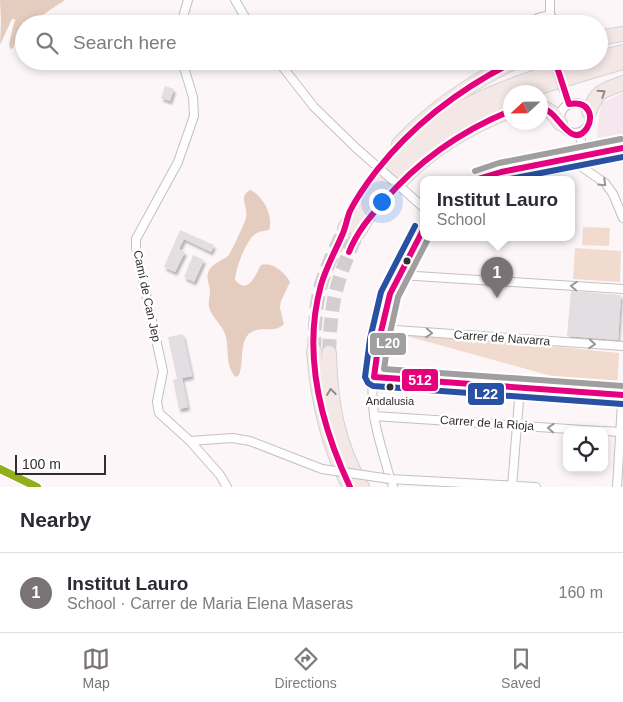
<!DOCTYPE html>
<html lang="en">
<head>
<meta charset="utf-8">
<style>
  :root { --surface:#fff; --page:#f2f2f3; --text:#2b2b33; --muted:#7c7c81; --line:#e1e1e2; --accent:#797376 }
  body { margin:0; font-family:Helvetica,sans-serif; background:var(--page); color:var(--text) }
  .controls { position:absolute; right:15px; bottom:15px; display:grid; overflow:hidden; border-radius:10px; box-shadow:0 2px 8px #0003 }
  .controls button { width:45px; height:45px; display:grid; place-items:center; padding:0; border:0; border-bottom:1px solid var(--line); background:var(--surface); color:var(--text); font:25px sans-serif }
  .compass { position:absolute; left:503px; top:85px; width:45px; height:45px; border-radius:50%; background:var(--surface); box-shadow:0 2px 8px #0003; rotate:248deg }
  .scale { position:absolute; left:15px; bottom:12px; width:91px; box-sizing:border-box; padding-left:5px; border:2px solid #322d2f; border-top:0; font-size:14px; line-height:18px; white-space:nowrap; color:#322d2f; -webkit-text-stroke:4px #fff; paint-order:stroke }
  .you { position:absolute; left:381px; top:201px; width:18px; height:18px; margin:-12px; border:4px solid #fff; border-radius:50%; background:#1a73e8; box-shadow:0 0 0 8px #1a73e833 }
  .badge { display:grid; place-items:center; width:32px; height:32px; border-radius:50%; background:var(--accent); color:#fff; font-size:16px; font-weight:700 }
  .pin { position:absolute; translate:-50% -41px; filter:drop-shadow(0 1px 2px #0008) }
  .pin::after { content:''; position:absolute; top:26px; width:18px; height:15px; background:inherit; clip-path:polygon(0 0,100% 0,50% 100%) }
  .popup { position:absolute; left:420px; top:176px; width:155px; height:65px; box-sizing:border-box; display:grid; place-content:center; border-radius:10px; background:var(--surface); filter:drop-shadow(0 1px 4px #0005); font-size:16px; white-space:nowrap; color:var(--muted) }
  .popup b { font-size:19px; color:var(--text) }
  .popup::after { content:''; position:absolute; left:50%; top:100%; margin-left:-10px; border:10px solid transparent; border-top-color:var(--surface) }
  .list { margin:0; padding:0; list-style:none }
  h2 { display:flex; justify-content:space-between; align-items:center; height:65px; margin:0; padding:0 20px; font-size:21px }
  h2 small { font-size:16px; font-weight:400; color:var(--muted) }
  .list li { display:grid; grid-template-columns:32px 1fr auto; gap:15px; align-items:center; box-sizing:border-box; height:80px; padding:0 20px; border-top:1px solid var(--line) }
  .list b { display:block; font-size:19px; white-space:nowrap }
  .list p { margin:0; font-size:16px; white-space:nowrap; color:var(--muted) }
  .list em { font-size:16px; font-style:normal; color:var(--muted) }
  .icon { flex:none; width:28px; height:28px; fill:none; stroke:currentColor; stroke-width:2; stroke-linecap:round; stroke-linejoin:round }
  .map { position:relative; flex:none; width:623px; height:487px; overflow:hidden }
  .search { position:absolute; background:var(--surface); box-shadow:0 2px 8px #0003; left:15px; right:15px; top:15px; height:55px; display:flex; align-items:center; gap:12px; box-sizing:border-box; padding:0 18px; border-radius:28px; color:var(--muted); font-size:19px }
  .sheet { height:145px; background:var(--surface) }
  nav { display:flex; justify-content:space-around; align-items:center; box-sizing:border-box; height:70px; border-top:1px solid var(--line); background:var(--surface); font-size:14px; color:var(--muted) }
  nav a { display:grid; justify-items:center; gap:2px }
  nav .on { color:var(--accent) }
  .map>svg:first-child { display:block }
</style>
</head>
<body>
<div class="map">
<svg width="623" height="487" viewBox="0 0 623 487">
  <defs>
    <filter id="shadow"><feDropShadow dx="2" dy="3.5" stdDeviation="1" flood-color="#0004"/></filter>
  </defs>
  <rect width="100%" height="100%" fill="#fcf6f9"/>
  <path fill="#f5e7ed" d="M 623,93 L 623,142 L 595,151 L 601,103 Z"/>
  <path fill="#f1dace" d="M 583,227 L 610,228 L 609,246 L 582,245 Z
    M 575,248 L 621,251 L 620,282 L 573,279 Z
    M 381,329 L 619,353 L 617,394 Z"/>
  <path fill="#e4cdbf" d="M 0,0 L 65,0 L 38,18 L 23,22 L 13,48 L 10,49 L 9,44 L 15,19 L 12,19 L 0,45 L 1,21 Z
    M 250,190 C 263,195 274,217 269,230 C 265,231 260,231 257,233 C 247,237 235,270 235,280 C 248,296 256,274 261,265 C 272,261 285,272 290,282 L 281,301 L 280,308 L 284,324 C 277,332 266,328 257,330 C 237,334 245,360 239,375 L 236,377 C 225,366 229,350 226,337 C 223,325 212,318 209,307 C 208,302 210,297 210,292 C 210,285 206,279 208,273 C 210,264 222,261 228,256 C 231,253 243,226 245,221 C 246,219 247,213 246,210 C 245,202 240,196 250,190 Z"/>
  <path fill="#e2dee1" filter="url(#shadow)" d="M 165,86 L 174,89 L 170,101 L 161,98 Z
    M 180,230 L 214,245 L 211,252 L 184,239 L 179,249 L 185,252 L 175,272 L 164,267 Z
    M 193,255 L 204,260 L 194,282 L 184,277 Z
    M 571,291 L 621,295 L 618,340 L 567,336 Z
    M 183,334 L 192,376 L 182,378 L 188,407 L 179,409 L 173,380 L 177,379 L 168,337 Z"/>
  <g fill="none" stroke-linecap="round" stroke-linejoin="round">
    <path stroke="#d4ced1" stroke-width="14" stroke-dasharray="14 7" stroke-linecap="butt" d="M 314,351 C 315,329 315,306 321,285 C 327,265 336,247 345,228
      M 329,353 C 330,331 331,308 337,287 C 342,268 350,250 358,232"/>
    <g stroke="#c4c0c1" stroke-width="10">
      <path id="street" d="M 235,0 L 249,24
        M 550,16 L 550,0
        M 181,24 L 188,0
        M 531,24 C 539,14 551,13 559,24
        M 182,61 L 193,97 L 194,116 L 178,162 L 136,239 L 136,248 L 163,371 L 157,402 L 159,413 L 190,441 L 220,475 L 227,487
        M 278,61 L 314,107 L 355,147
        M560 118a15 15 0 1 1 30 0a15 15 0 1 1-30 0Z
        M 579,133 L 585,156
        M 570,159 L 605,183 L 613,194 L 623,218
        M 478,179 L 501,172 L 552,163 L 623,148
        M 414,199 L 423,207
        M 400,275 L 623,289
        M 381,329 L 623,346
        M 374,377 L 623,395
        M 374,416 L 599,431
        M 604,431 L 620,432
        M 190,441 L 232,438 L 250,441 L 322,469
        M 390,479 L 536,487
        M 393,487 L 390,479 C 385,458 377,437 374,415 C 369,378 377,330 390,295 C 398,272 412,250 423,230
        M 512,487 L 520,388
        M 617,487 L 623,386"/>
    </g>
    <g stroke="#d5d2d3" stroke-width="16">
      <path id="highway" d="M 599,38 L 623,34
        M 599,58 L 623,52
        M 522,92 L 623,62
        M 540,107 C 550,109 555,115 560,123
        M 589,112 C 597,90 603,91 623,83
        M 399,144 C 433,108 471,82 516,61
        M 399,183 C 429,151 469,126 510,111
        M 345,228 C 365,197 386,166 414,141 C 462,99 527,79 587,61
        M 358,232 C 369,217 375,200 386,186 C 417,145 463,115 510,97
        M 314,351 C 318,399 327,444 350,487
        M 329,353 C 330,403 337,443 362,487"/>
    </g>
    <use href="#street" stroke="#fffefe" stroke-width="8"/>
    <use href="#highway" stroke="#f4e8e7" stroke-width="14"/>
    <g stroke="#c4c0c1" stroke-width="10" stroke-linecap="butt">
      <path id="street-bridge" d="M 555,61 L 564,91
        M 355,147 L 414,199
        M 322,469 L 390,479"/>
    </g>
    <use href="#street-bridge" stroke="#fffefe" stroke-width="8"/>
    <g stroke="#fff" stroke-width="10">
      <path id="bus-1" d="M 540,107 C 544,109 548,110 551,113 C 560,120 574,148 587,128 C 590,123 591,117 589,112 C 585,103 577,103 569,104 L 555,61
        M 478,179 L 501,172 L 623,148
        M 423,230 L 390,294 L 379,340 L 374,377 L 623,395
        M 349,252 C 357,232 369,218 383,202 C 418,161 461,131 510,111
        M 350,487 C 321,425 302,353 321,285 C 326,267 336,250 343,233 C 346,226 347,218 350,211 C 357,197 367,183 377,170 C 415,122 461,88 515,61"/>
    </g>
    <g stroke="#fff" stroke-width="10">
      <path id="bus-2" d="M 510,179 L 623,157
        M 415,226 L 381,292 L 370,339 L 365,377 L 368,383 L 373,386 L 622,404"/>
    </g>
    <g stroke="#fff" stroke-width="10">
      <path id="bus-3" d="M 475,171 L 499,163 L 621,139
        M 429,237 L 398,297 L 388,342 L 384,369 L 623,386"/>
    </g>
    <use href="#bus-1" stroke="#e5007d" stroke-width="6"/>
    <use href="#bus-2" stroke="#2950a3" stroke-width="6"/>
    <use href="#bus-3" stroke="#a09e9e" stroke-width="6"/>
    <g stroke="#fff" stroke-width="11">
      <path id="rail-1" d="M 0,469 L 37,487"/>
    </g>
    <use href="#rail-1" stroke="#91af1b" stroke-width="8"/>
  </g>
  <defs><path id="oneway-chevron" d="M-2-3.5L2.5 0L-2 3.5" fill="none" stroke-width="1.6" stroke-linecap="round" stroke-linejoin="round" transform="scale(1.25)"/></defs>
  <g stroke="#938a8b">
    <use href="#oneway-chevron" transform="translate(602 93) rotate(-34)"/>
    <use href="#oneway-chevron" transform="translate(331 392) rotate(-97)"/>
  </g>
  <g stroke="#989696">
    <use href="#oneway-chevron" transform="translate(603 183) rotate(44)"/>
    <use href="#oneway-chevron" transform="translate(574 286) rotate(-176)"/>
    <use href="#oneway-chevron" transform="translate(429 333) rotate(4)"/>
    <use href="#oneway-chevron" transform="translate(592 344) rotate(4)"/>
    <use href="#oneway-chevron" transform="translate(551 428) rotate(-176)"/>
  </g>
  <g fill="#322d2f" stroke="#fff" stroke-width="2">
    <circle cx="407" cy="261" r="4.5"/>
    <circle cx="390" cy="387" r="4.5"/>
  </g>
  <g text-anchor="middle" stroke-width="5" stroke-linejoin="round" paint-order="stroke">
    <g font-size="11" fill="#322d2f" stroke="#fff">
      <text x="390" y="405">Andalusia</text>
    </g>
    <g font-size="12" fill="#322d2f" stroke="#fff">
      <text transform="translate(147 296) rotate(78)" y="4">Camí de Can Jep</text>
      <text transform="translate(502 338) rotate(4)" y="4">Carrer de Navarra</text>
      <text transform="translate(487 423) rotate(4)" y="4">Carrer de la Rioja</text>
    </g>
  </g>
  <g stroke="#fff" stroke-width="2">
    <rect x="369" y="332" width="38" height="24" rx="5" fill="#a09e9e"/>
    <rect x="401" y="368" width="38" height="24" rx="5" fill="#e5007d"/>
    <rect x="467" y="382" width="38" height="24" rx="5" fill="#2950a3"/>
  </g>
  <g font-size="14" text-anchor="middle" font-weight="bold" fill="#fff">
    <text x="388" y="348">L20</text>
    <text x="420" y="385">512</text>
    <text x="486" y="399">L22</text>
  </g>
</svg>
<div class="controls">
<button><svg class="icon" aria-label="locate" viewBox="0 0 24 24"><circle cx="12" cy="12" r="6"/><path d="M12 2v4M12 18v4M2 12h4M18 12h4"/></svg></button>
</div>
<svg class="compass" viewBox="-18 -18 36 36"><path d="M0-13l5 13h-10z" fill="#e53935"/><path d="M0 13l5-13h-10z" fill="#7c7c81"/></svg>
<div class="scale">100 m</div>
<div class="you"></div>
<div class="pin badge" style="left:497px;top:298px">1</div>
<div class="popup"><b>Institut Lauro</b>School</div>
<div class="search"><svg class="icon" aria-label="search" viewBox="0 0 24 24"><circle cx="10" cy="10" r="6"/><path d="M15 15l6 6"/></svg>Search here</div>
</div>
<section class="sheet">
<h2>Nearby<small></small></h2>
<ul class="list">
<li><span class="badge">1</span><div><b>Institut Lauro</b><p>School · Carrer de Maria Elena Maseras</p></div><em>160 m</em></li>
</ul>
</section>
<nav>
<a class="on"><svg class="icon" aria-label="map" viewBox="0 0 24 24"><path d="M3 6l6-2 6 2 6-2v14l-6 2-6-2-6 2zM9 4v14M15 6v14"/></svg>Map</a>
<a><svg class="icon" aria-label="directions" viewBox="0 0 24 24"><path d="M12 3l9 9-9 9-9-9zM9 14v-3h6M13 9l2 2-2 2"/></svg>Directions</a>
<a><svg class="icon" aria-label="saved" viewBox="0 0 24 24"><path d="M7 4h10v16l-5-4-5 4z"/></svg>Saved</a>
</nav>
</body>
</html>
